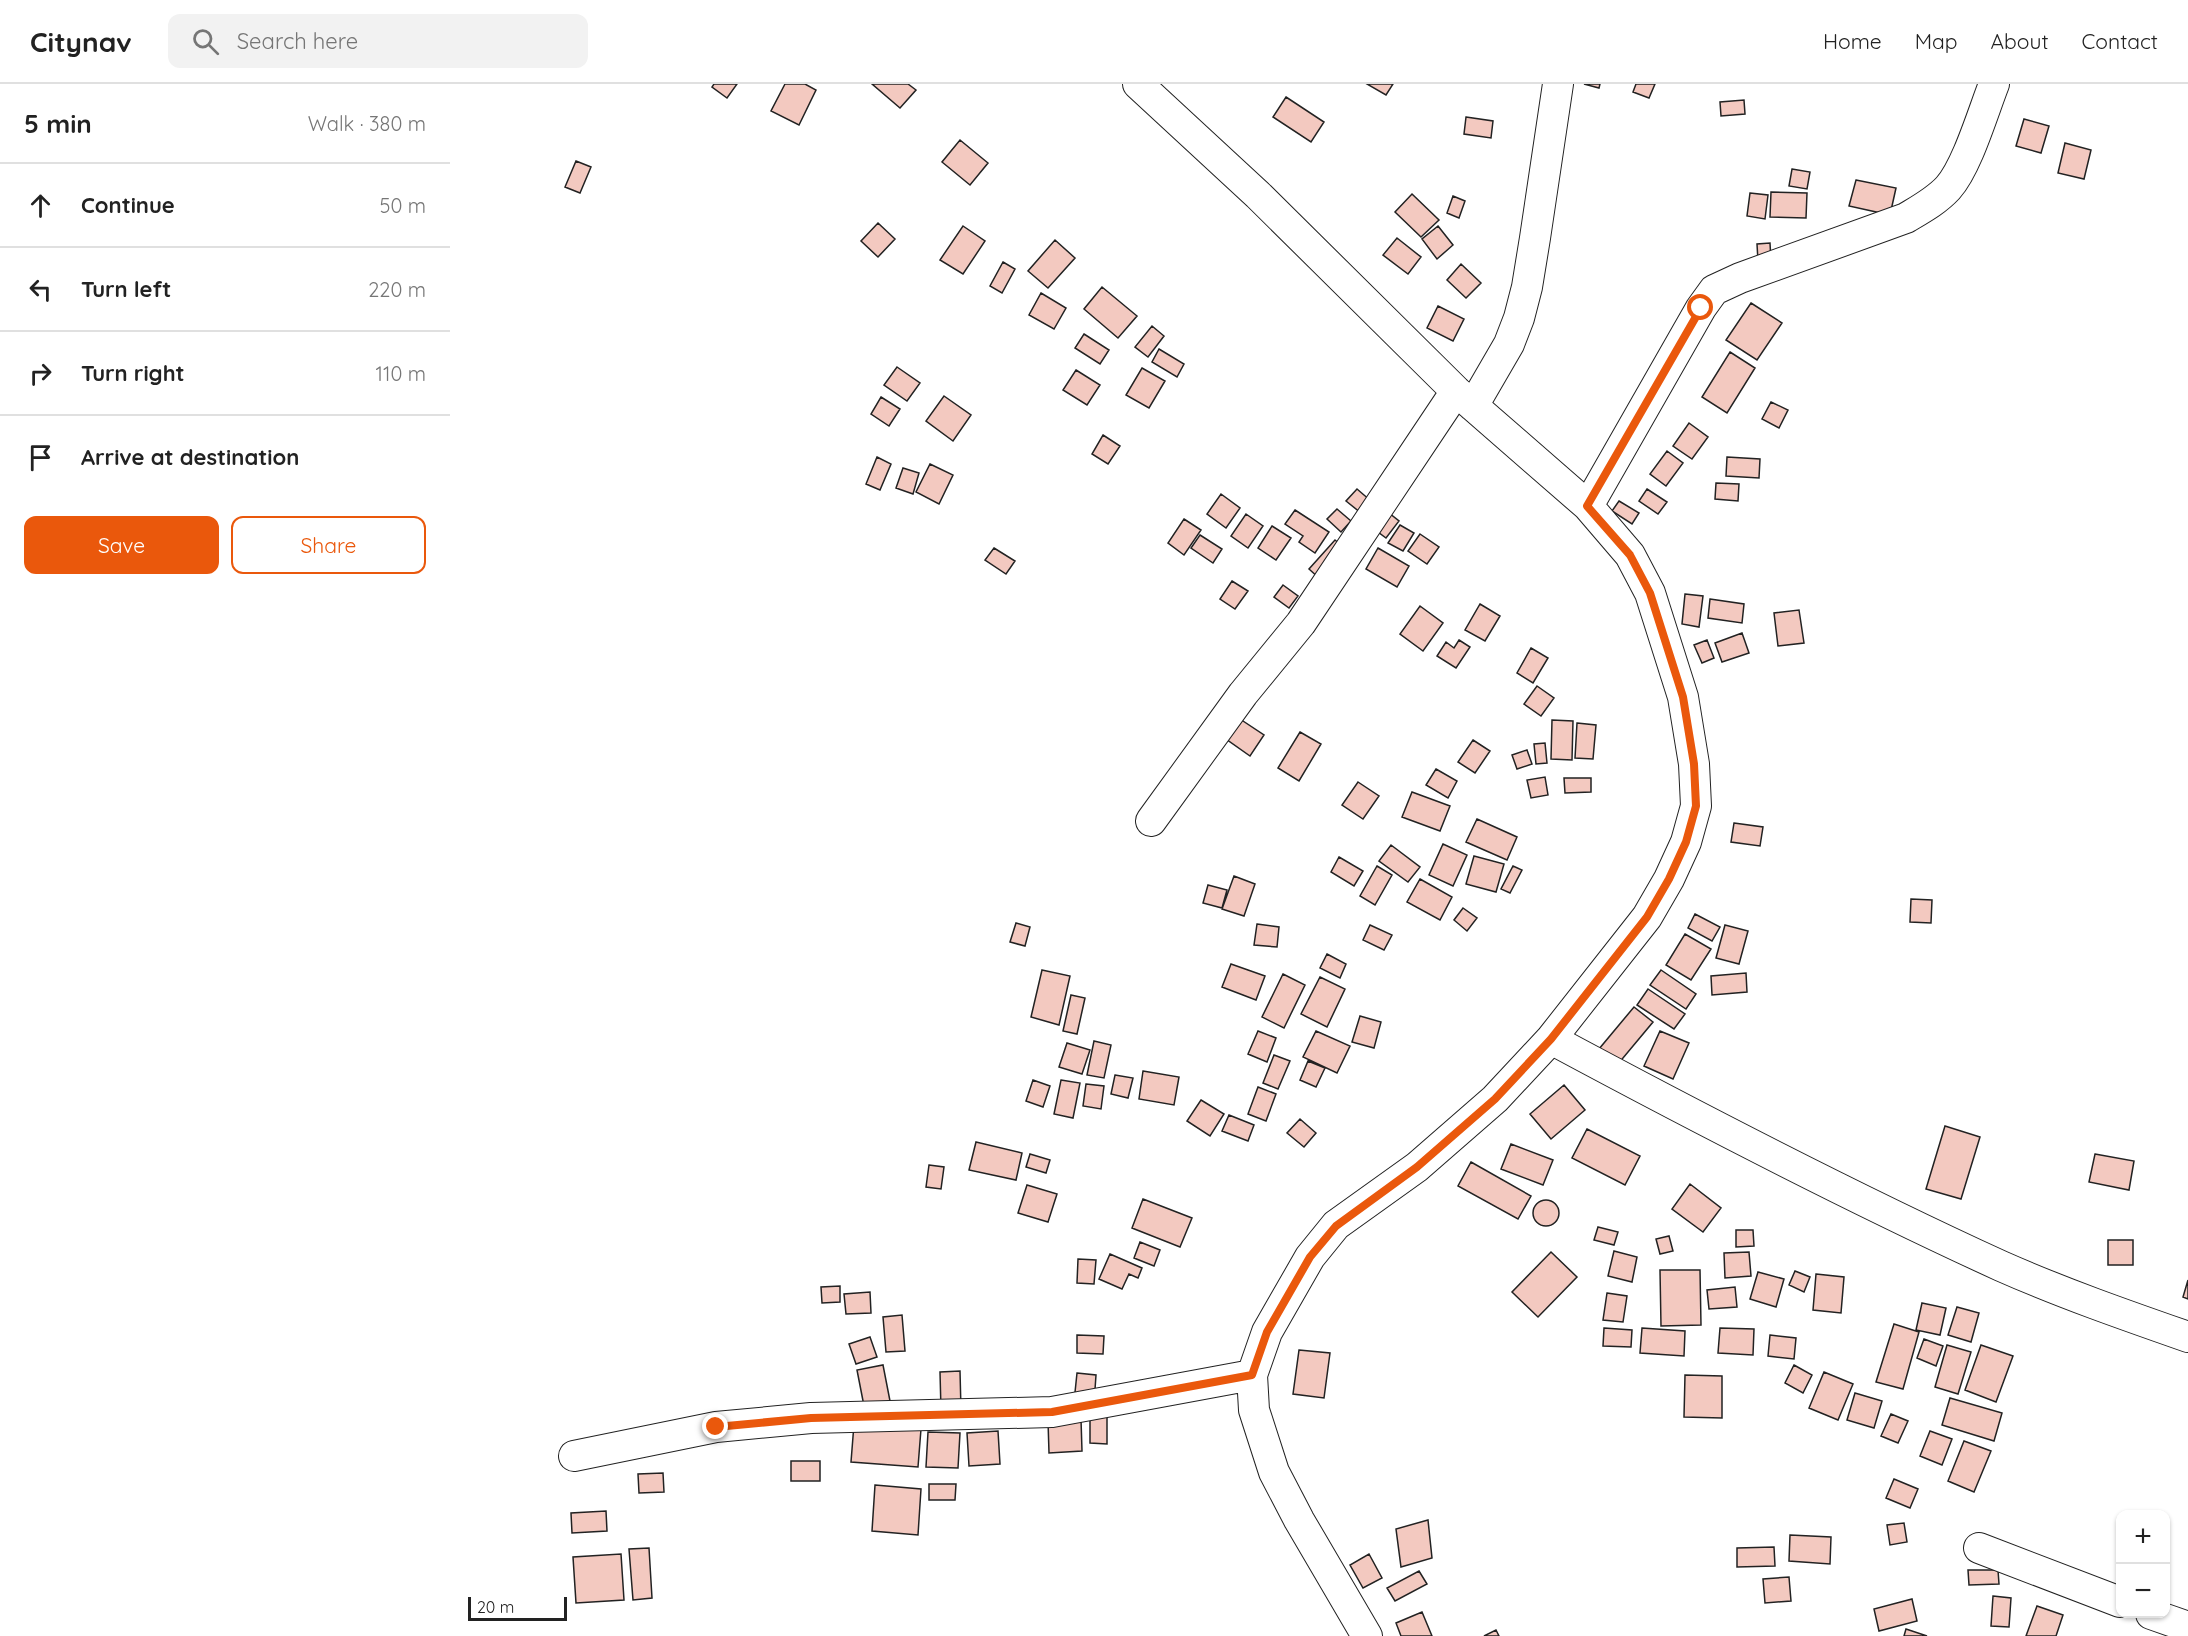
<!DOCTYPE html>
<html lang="en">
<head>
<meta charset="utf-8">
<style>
  :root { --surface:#fff; --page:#f2f2f2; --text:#222; --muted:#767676; --line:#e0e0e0; --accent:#ea580c }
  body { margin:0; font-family:Quicksand,sans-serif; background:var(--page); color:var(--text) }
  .controls { position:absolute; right:18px; bottom:18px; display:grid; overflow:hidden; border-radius:12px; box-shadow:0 2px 4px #0004 }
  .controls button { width:54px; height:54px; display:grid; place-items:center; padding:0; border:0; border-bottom:2px solid var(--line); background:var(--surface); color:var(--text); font:30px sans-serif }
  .scale { position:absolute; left:18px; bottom:15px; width:99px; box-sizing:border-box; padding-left:6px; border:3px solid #222; border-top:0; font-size:16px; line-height:21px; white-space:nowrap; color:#222; -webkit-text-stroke:4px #fff; paint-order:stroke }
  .stop { position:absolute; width:18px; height:18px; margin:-14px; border:4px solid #ea580c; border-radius:50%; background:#fff }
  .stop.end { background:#ea580c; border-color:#fff; box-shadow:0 2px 6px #0008 }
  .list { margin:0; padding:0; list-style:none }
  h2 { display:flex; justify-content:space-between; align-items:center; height:78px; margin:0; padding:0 24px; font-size:26px }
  h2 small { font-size:20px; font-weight:400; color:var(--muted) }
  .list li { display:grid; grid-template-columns:39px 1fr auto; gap:18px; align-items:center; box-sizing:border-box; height:84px; padding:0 24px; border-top:2px solid var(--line) }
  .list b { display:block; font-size:22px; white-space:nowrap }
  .list em { font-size:20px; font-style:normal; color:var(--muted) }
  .actions { display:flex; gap:12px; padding:18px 24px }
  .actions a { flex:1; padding:14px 0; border:2px solid var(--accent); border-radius:12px; text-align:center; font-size:21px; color:var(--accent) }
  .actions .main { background:var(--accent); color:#fff }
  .icon { flex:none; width:33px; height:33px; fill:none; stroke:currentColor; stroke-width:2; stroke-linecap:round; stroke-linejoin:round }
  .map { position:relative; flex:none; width:1738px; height:1552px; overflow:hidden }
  header { display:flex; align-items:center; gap:36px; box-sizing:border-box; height:84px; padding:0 30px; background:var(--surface); border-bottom:2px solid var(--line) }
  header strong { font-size:28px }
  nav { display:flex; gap:33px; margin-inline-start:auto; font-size:21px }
  .search { width:420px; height:54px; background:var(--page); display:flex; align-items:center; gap:15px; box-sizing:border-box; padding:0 21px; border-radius:12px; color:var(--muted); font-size:22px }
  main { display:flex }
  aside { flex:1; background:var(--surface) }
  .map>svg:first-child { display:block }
</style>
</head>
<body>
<header>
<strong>Citynav</strong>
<div class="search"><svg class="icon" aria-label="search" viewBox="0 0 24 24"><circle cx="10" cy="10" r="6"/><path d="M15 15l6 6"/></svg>Search here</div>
<nav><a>Home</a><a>Map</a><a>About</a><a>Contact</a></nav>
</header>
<main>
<aside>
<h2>5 min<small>Walk · 380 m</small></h2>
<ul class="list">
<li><svg class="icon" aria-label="ahead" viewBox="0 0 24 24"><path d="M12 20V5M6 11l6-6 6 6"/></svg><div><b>Continue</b></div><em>50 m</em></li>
<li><svg class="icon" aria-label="left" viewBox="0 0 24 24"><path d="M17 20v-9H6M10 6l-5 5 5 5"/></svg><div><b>Turn left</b></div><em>220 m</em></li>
<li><svg class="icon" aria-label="right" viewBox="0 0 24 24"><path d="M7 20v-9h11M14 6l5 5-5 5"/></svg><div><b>Turn right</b></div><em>110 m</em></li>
<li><svg class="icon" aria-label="arrive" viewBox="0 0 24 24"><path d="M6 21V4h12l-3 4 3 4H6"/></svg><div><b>Arrive at destination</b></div></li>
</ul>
<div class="actions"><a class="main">Save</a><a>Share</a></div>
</aside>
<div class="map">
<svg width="1738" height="1552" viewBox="0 0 1738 1552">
  <rect width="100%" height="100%" fill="#fff"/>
  <path fill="#f3c9c0" stroke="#222" stroke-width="1.5" d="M 264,0 L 287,0 L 277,14 L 262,3 Z
    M 335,0 L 355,0 L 366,6 L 349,41 L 321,27 Z
    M 422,0 L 458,0 L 466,6 L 450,24 Z
    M 917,0 L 943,0 L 936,11 Z
    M 1134,0 L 1150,0 L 1149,4 Z
    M 1186,0 L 1205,0 L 1199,14 L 1183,8 Z
    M 836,13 L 874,38 L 861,58 L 823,33 Z
    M 1294,16 L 1295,30 L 1271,32 L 1270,18 Z
    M 1016,33 L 1043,37 L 1041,54 L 1014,50 Z
    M 1574,35 L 1599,42 L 1591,69 L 1566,62 Z
    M 510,56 L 538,79 L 520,101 L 492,78 Z
    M 1615,59 L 1641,66 L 1634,95 L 1608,89 Z
    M 126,77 L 141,83 L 130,109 L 115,103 Z
    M 1342,85 L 1360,88 L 1357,105 L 1339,102 Z
    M 1406,96 L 1446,104 L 1440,131 L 1399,122 Z
    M 1321,108 L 1357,109 L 1356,134 L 1320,133 Z
    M 1300,109 L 1318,111 L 1315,135 L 1297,132 Z
    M 962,110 L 989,136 L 971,153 L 945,128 Z
    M 1003,112 L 1015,117 L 1009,134 L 997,129 Z
    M 428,139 L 445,155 L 428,173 L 411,157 Z
    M 513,142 L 535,157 L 513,190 L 490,176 Z
    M 988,142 L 1003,161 L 987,175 L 972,155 Z
    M 947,154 L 971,173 L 958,190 L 933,171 Z
    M 605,156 L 625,174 L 598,204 L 578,187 Z
    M 1320,159 L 1321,177 L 1308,177 L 1307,160 Z
    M 553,178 L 565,185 L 552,209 L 540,202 Z
    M 1011,180 L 1031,199 L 1016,214 L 997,196 Z
    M 652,203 L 687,232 L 668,254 L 634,225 Z
    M 591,209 L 616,224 L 604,245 L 579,231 Z
    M 1301,219 L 1332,239 L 1307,276 L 1276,256 Z
    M 988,222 L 1014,235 L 1003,257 L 977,244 Z
    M 702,242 L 714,252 L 698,273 L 685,263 Z
    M 634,250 L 659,266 L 650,280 L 625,264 Z
    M 709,265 L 734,280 L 727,293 L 702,278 Z
    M 1280,268 L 1305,284 L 1277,329 L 1252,313 Z
    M 447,283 L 470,299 L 457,317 L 434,301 Z
    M 692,284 L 715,297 L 699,324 L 676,311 Z
    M 626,286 L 650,301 L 637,321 L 613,306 Z
    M 494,312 L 521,331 L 503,357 L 476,337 Z
    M 431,313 L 450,325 L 439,342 L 421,330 Z
    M 1321,318 L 1338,326 L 1329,344 L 1312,335 Z
    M 1239,339 L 1258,353 L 1242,375 L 1223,362 Z
    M 653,351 L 670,362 L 658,380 L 642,370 Z
    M 1217,367 L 1233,379 L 1216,402 L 1200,390 Z
    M 427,373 L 441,380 L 430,406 L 416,400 Z
    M 1277,373 L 1310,375 L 1309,394 L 1276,392 Z
    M 480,380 L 503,391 L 489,420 L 466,408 Z
    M 453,384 L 469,389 L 463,410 L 446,404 Z
    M 1266,399 L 1289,400 L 1288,417 L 1265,415 Z
    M 907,405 L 921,417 L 911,429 L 896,417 Z
    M 1197,405 L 1217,418 L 1208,430 L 1189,417 Z
    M 771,410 L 790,424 L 776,444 L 757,430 Z
    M 1169,417 L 1189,429 L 1182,440 L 1162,427 Z
    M 887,425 L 901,437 L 891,448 L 877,435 Z
    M 934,425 L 949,437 L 936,454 L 920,442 Z
    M 845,426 L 879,448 L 865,469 L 849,458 L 853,452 L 835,440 Z
    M 796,430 L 813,442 L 798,464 L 781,452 Z
    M 734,435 L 751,446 L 734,471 L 718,459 Z
    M 950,441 L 964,449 L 953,467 L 938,459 Z
    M 822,442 L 841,454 L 826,476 L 808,464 Z
    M 970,450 L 989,463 L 977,480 L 958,467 Z
    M 750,451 L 772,465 L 763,479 L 741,464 Z
    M 885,456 L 897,466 L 870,495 L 859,485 Z
    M 544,464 L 565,477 L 556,490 L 535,476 Z
    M 928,464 L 959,482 L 947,503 L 916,485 Z
    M 782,497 L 798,507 L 785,525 L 770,515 Z
    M 833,501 L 848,512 L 839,524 L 824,513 Z
    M 1235,510 L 1253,512 L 1249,543 L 1232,540 Z
    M 1260,515 L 1294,520 L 1292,539 L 1258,534 Z
    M 1030,520 L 1050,532 L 1035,557 L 1015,546 Z
    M 970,522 L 993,539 L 973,567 L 950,550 Z
    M 1349,526 L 1354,559 L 1328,562 L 1324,529 Z
    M 1292,549 L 1299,569 L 1272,578 L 1265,559 Z
    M 1009,556 L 1020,563 L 1006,584 L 987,572 L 996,558 L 1004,564 Z
    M 1257,556 L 1264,574 L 1252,579 L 1244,561 Z
    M 1081,564 L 1098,574 L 1083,599 L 1067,589 Z
    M 1087,602 L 1104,614 L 1091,632 L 1074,620 Z
    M 790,635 L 814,651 L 800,672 L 776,655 Z
    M 1102,636 L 1123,637 L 1122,676 L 1101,675 Z
    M 1127,639 L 1146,641 L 1143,675 L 1125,674 Z
    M 850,648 L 871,660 L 849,697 L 828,684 Z
    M 1023,656 L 1040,667 L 1025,689 L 1008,678 Z
    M 1095,659 L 1097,679 L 1086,680 L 1084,660 Z
    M 1077,666 L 1082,680 L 1067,685 L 1062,671 Z
    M 986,685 L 1007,697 L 998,714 L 976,701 Z
    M 1095,693 L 1098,711 L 1081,714 L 1077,696 Z
    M 1114,694 L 1141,694 L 1141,708 L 1115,709 Z
    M 908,698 L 929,712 L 913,735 L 892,721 Z
    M 962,708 L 1000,722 L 990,747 L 952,733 Z
    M 1027,735 L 1067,753 L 1057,776 L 1016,758 Z
    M 1284,739 L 1313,743 L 1310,762 L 1281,758 Z
    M 993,760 L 1017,771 L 1003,802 L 979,791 Z
    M 941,761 L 970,783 L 958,798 L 929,777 Z
    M 1024,772 L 1054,780 L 1046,808 L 1016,800 Z
    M 889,773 L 913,787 L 904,802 L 881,788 Z
    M 927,782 L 942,791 L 925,821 L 910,812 Z
    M 1063,782 L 1072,786 L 1060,809 L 1051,805 Z
    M 784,792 L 805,800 L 794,832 L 772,825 Z
    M 970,795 L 1002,813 L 990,836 L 957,818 Z
    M 758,801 L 777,806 L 772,824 L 753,819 Z
    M 1461,815 L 1482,816 L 1481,839 L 1460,838 Z
    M 1013,824 L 1027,834 L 1017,847 L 1004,836 Z
    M 1245,830 L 1270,843 L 1262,857 L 1238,844 Z
    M 566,839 L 580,843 L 575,862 L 560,858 Z
    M 807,840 L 829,843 L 827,863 L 804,861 Z
    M 920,841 L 942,851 L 934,866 L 913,856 Z
    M 1275,841 L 1298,847 L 1289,880 L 1266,874 Z
    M 1235,850 L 1261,865 L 1241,896 L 1216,881 Z
    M 877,870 L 896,880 L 890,894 L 870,884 Z
    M 781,880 L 815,892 L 806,916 L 772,903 Z
    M 592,886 L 620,892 L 609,941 L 581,933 Z
    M 1211,886 L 1246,910 L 1236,925 L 1200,901 Z
    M 1296,889 L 1297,908 L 1262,911 L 1261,892 Z
    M 833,890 L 855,901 L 834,944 L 812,933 Z
    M 870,893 L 895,905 L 877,943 L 851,930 Z
    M 1198,905 L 1235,930 L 1224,945 L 1187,921 Z
    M 621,911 L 635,914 L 627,950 L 613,947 Z
    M 1184,923 L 1203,938 L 1168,980 L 1149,965 Z
    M 910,932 L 931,938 L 924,964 L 902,958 Z
    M 808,947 L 826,954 L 817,978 L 798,970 Z
    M 866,947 L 900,962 L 887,989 L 853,973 Z
    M 1210,947 L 1239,959 L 1223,995 L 1194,982 Z
    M 644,957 L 661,961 L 654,994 L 637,991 Z
    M 617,959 L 640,966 L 632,990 L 609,983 Z
    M 824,971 L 840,977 L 828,1005 L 813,999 Z
    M 858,977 L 875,984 L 866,1003 L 850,996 Z
    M 693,987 L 729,993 L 724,1021 L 689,1015 Z
    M 665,991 L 683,994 L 678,1014 L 661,1010 Z
    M 583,996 L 600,1002 L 593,1023 L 576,1017 Z
    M 611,996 L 630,999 L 623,1034 L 604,1030 Z
    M 636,1000 L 654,1002 L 651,1025 L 633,1022 Z
    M 1114,1001 L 1135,1026 L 1101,1055 L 1080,1030 Z
    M 808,1003 L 826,1010 L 816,1037 L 798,1030 Z
    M 751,1016 L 774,1030 L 760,1052 L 737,1037 Z
    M 779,1031 L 804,1041 L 798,1057 L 772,1047 Z
    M 850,1035 L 866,1049 L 854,1063 L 837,1049 Z
    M 1495,1042 L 1530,1053 L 1511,1115 L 1476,1105 Z
    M 1137,1045 L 1190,1072 L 1175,1101 L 1122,1074 Z
    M 526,1058 L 572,1069 L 566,1096 L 519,1086 Z
    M 1061,1060 L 1103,1076 L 1093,1101 L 1051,1085 Z
    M 580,1070 L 600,1076 L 596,1089 L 576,1083 Z
    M 1645,1070 L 1684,1077 L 1679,1106 L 1639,1098 Z
    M 1021,1078 L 1081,1112 L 1068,1135 L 1008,1102 Z
    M 479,1081 L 494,1083 L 491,1105 L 476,1103 Z
    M 1240,1100 L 1271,1124 L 1253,1148 L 1222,1125 Z
    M 577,1101 L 607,1110 L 598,1138 L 568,1129 Z
    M 693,1115 L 742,1134 L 730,1163 L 682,1144 Z
    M1083 1129a13 13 0 1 1 26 0a13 13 0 1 1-26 0Z
    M 1148,1143 L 1168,1148 L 1164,1161 L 1144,1156 Z
    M 1286,1146 L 1303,1146 L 1304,1162 L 1286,1163 Z
    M 1219,1152 L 1223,1167 L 1210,1170 L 1206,1155 Z
    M 1658,1156 L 1683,1156 L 1683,1181 L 1658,1181 Z
    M 690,1158 L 710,1166 L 704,1182 L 684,1174 Z
    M 1164,1167 L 1187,1173 L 1182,1198 L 1158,1192 Z
    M 1101,1168 L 1127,1193 L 1088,1233 L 1062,1208 Z
    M 1299,1168 L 1301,1192 L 1275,1194 L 1274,1169 Z
    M 660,1170 L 692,1184 L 688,1194 L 679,1190 L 672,1205 L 649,1195 Z
    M 628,1175 L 646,1176 L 644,1200 L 627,1199 Z
    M 1210,1186 L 1250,1186 L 1251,1241 L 1211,1242 Z
    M 1345,1187 L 1360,1193 L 1354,1208 L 1339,1201 Z
    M 1308,1188 L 1334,1195 L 1326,1223 L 1300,1215 Z
    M 1366,1190 L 1394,1193 L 1391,1229 L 1363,1226 Z
    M 1738,1196 L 1738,1215 L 1733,1213 Z
    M 390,1202 L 390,1218 L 372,1219 L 371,1203 Z
    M 1285,1203 L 1287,1223 L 1259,1225 L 1257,1206 Z
    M 420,1208 L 421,1229 L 396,1230 L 394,1210 Z
    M 1157,1209 L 1177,1212 L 1173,1238 L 1153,1236 Z
    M 1472,1219 L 1496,1224 L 1490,1251 L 1466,1246 Z
    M 1507,1223 L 1529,1229 L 1521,1258 L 1498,1251 Z
    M 452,1231 L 455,1267 L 436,1268 L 433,1233 Z
    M 1444,1240 L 1469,1248 L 1453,1305 L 1426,1298 Z
    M 1154,1244 L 1182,1246 L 1181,1263 L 1153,1262 Z
    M 1192,1244 L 1235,1247 L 1234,1272 L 1190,1269 Z
    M 1270,1244 L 1304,1245 L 1303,1271 L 1268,1269 Z
    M 627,1251 L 654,1252 L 653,1270 L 627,1269 Z
    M 1320,1251 L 1346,1254 L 1344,1275 L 1318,1272 Z
    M 420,1253 L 427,1273 L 406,1280 L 399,1260 Z
    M 1474,1255 L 1493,1262 L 1486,1282 L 1467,1274 Z
    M 1497,1261 L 1521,1268 L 1508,1310 L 1485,1303 Z
    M 1531,1261 L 1563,1272 L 1546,1318 L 1515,1306 Z
    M 849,1266 L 880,1269 L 874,1314 L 843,1310 Z
    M 433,1281 L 440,1317 L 414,1322 L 407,1286 Z
    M 1344,1281 L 1362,1291 L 1353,1309 L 1335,1299 Z
    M 510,1287 L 511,1326 L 491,1326 L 490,1288 Z
    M 1374,1288 L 1403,1300 L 1388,1336 L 1359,1324 Z
    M 627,1289 L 646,1291 L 644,1320 L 624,1318 Z
    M 1235,1291 L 1272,1292 L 1272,1334 L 1234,1333 Z
    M 1405,1309 L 1432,1317 L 1424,1344 L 1397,1336 Z
    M 1500,1314 L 1552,1329 L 1544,1357 L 1492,1341 Z
    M 640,1328 L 657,1328 L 657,1360 L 640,1359 Z
    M 1441,1330 L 1458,1337 L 1448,1359 L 1431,1352 Z
    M 631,1335 L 632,1367 L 599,1369 L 598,1337 Z
    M 404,1340 L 471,1345 L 468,1383 L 401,1378 Z
    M 548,1347 L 550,1380 L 519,1382 L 517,1349 Z
    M 1480,1347 L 1502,1355 L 1492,1381 L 1470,1372 Z
    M 478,1348 L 510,1349 L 508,1384 L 476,1383 Z
    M 1514,1357 L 1541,1367 L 1524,1408 L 1498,1397 Z
    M 341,1377 L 370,1377 L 370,1397 L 341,1397 Z
    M 213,1389 L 214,1408 L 189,1409 L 188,1390 Z
    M 1444,1395 L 1468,1405 L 1460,1424 L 1436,1414 Z
    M 479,1400 L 506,1400 L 505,1416 L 479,1416 Z
    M 425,1401 L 471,1405 L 468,1451 L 422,1447 Z
    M 156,1427 L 157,1447 L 122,1449 L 121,1429 Z
    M 978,1436 L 982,1474 L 951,1483 L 946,1445 Z
    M 1454,1439 L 1457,1458 L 1440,1461 L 1437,1441 Z
    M 1340,1451 L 1381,1453 L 1380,1480 L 1339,1477 Z
    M 1324,1463 L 1325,1482 L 1287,1483 L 1287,1464 Z
    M 199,1464 L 202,1514 L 183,1516 L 179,1465 Z
    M 171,1470 L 174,1516 L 126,1519 L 123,1473 Z
    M 919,1470 L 932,1494 L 913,1504 L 900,1481 Z
    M 1518,1486 L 1548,1486 L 1549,1500 L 1519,1501 Z
    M 969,1487 L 977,1500 L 945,1517 L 937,1504 Z
    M 1339,1493 L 1341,1517 L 1315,1519 L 1313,1495 Z
    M 1543,1512 L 1561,1514 L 1559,1543 L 1541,1542 Z
    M 1462,1515 L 1467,1537 L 1429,1547 L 1424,1525 Z
    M 1587,1522 L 1613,1531 L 1606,1552 L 1576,1552 Z
    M 972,1528 L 982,1552 L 951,1552 L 946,1539 Z
    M 1456,1545 L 1477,1552 L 1454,1552 Z
    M 1046,1546 L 1049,1552 L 1034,1552 Z"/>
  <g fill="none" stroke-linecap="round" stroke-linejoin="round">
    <g stroke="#222" stroke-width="32">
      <path id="minor" d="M 688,0 L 808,111 L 1006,307 L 1138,422 L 1180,471 L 1200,509 L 1233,613 L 1244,680 L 1246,722 L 1236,758 L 1219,795 L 1197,833 L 1101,955 L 1045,1015 L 967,1083 L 886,1141 L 860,1173 L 817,1248 L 802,1291 L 804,1326 L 824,1388 L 849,1436 L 917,1552
        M 1023,322 L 1059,260 L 1069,234 L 1077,203 L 1085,154 L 1108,0
        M 1138,422 L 1251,224 L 1264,206 L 1290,194 L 1456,134 C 1471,125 1486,117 1498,104 C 1517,83 1533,28 1544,0
        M 701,737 L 793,610 L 851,539 L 1006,307
        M 1101,955 C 1248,1034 1398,1112 1551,1182 C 1612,1209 1675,1231 1738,1253
        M 124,1372 L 266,1343 L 361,1334 L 602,1328 L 802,1291
        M 1529,1464 L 1670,1518
        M 1701,1530 L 1738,1543"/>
    </g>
    <use href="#minor" stroke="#fff" stroke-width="30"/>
  </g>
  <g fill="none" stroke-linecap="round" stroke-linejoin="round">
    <path stroke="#ea580c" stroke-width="8" d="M 266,1343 L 361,1334 L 602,1328 L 802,1291 L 817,1248 L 860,1173 L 886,1142 L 967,1083 L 1045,1015 L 1101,955 L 1197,833 L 1219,795 L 1236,758 L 1246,722 L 1244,680 L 1233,613 L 1200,509 L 1180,471 L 1137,422 L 1251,224"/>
  </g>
</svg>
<div class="controls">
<button>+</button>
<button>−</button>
</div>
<div class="scale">20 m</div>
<div class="stop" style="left:1251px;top:224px"></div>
<div class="stop end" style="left:266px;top:1343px"></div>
</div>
</main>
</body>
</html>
